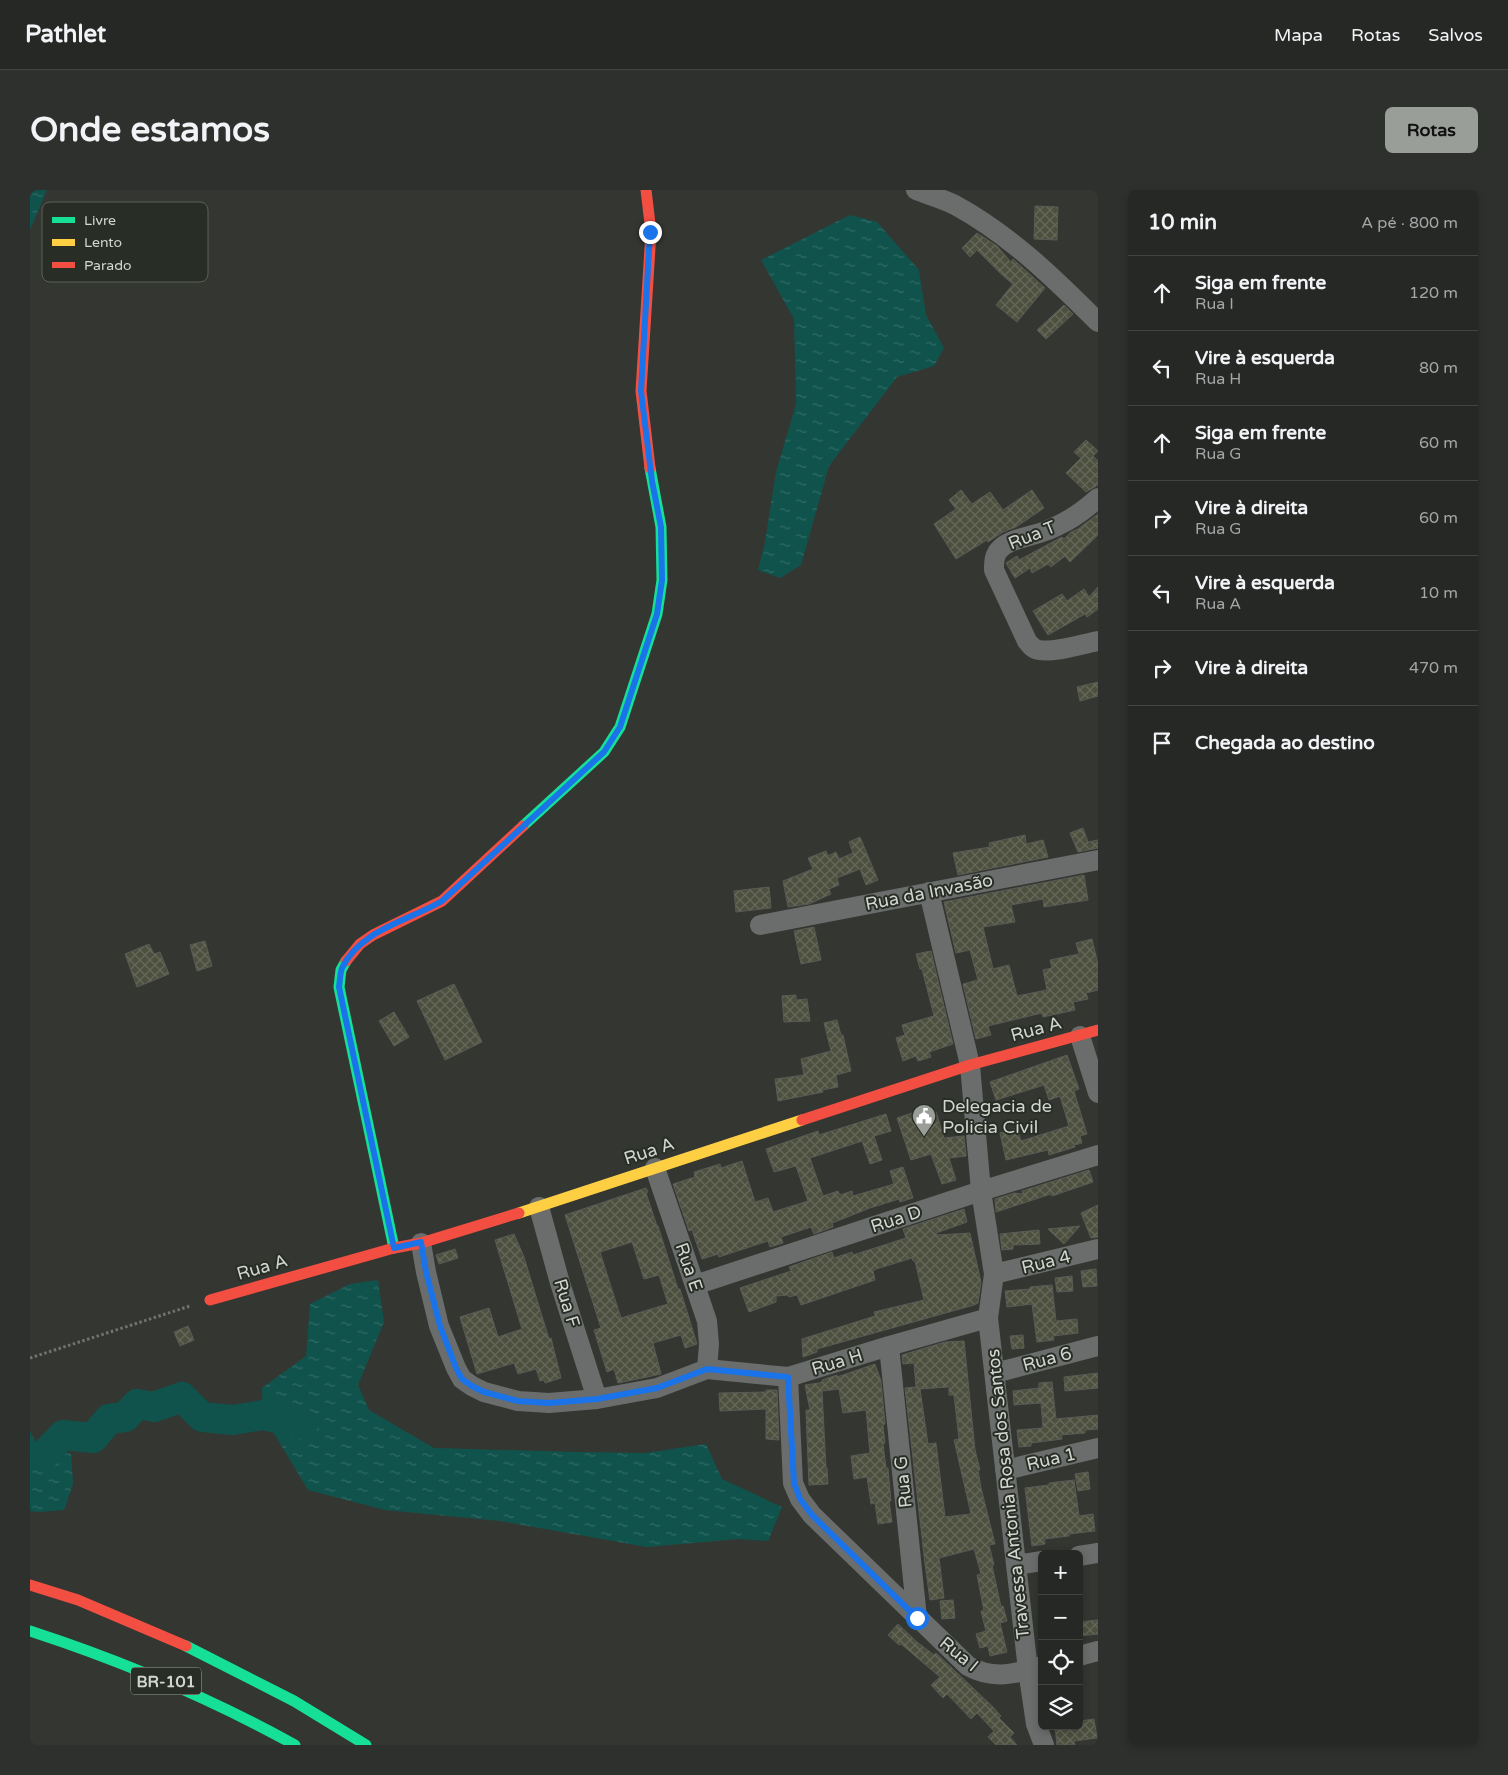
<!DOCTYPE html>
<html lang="pt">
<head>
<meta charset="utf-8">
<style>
  :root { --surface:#262825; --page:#2e302d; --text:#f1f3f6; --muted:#a4a6a7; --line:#424442; --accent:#9a9e98 }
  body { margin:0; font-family:"Varela Round",sans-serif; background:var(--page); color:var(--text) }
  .controls { position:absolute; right:15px; bottom:15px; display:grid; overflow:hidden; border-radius:8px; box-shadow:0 2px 8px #0003 }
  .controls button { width:45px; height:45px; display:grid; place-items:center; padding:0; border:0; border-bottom:1px solid var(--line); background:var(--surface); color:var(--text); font:25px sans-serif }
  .stop { position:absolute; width:15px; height:15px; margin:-11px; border:4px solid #1a73e8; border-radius:50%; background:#fff }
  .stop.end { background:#1a73e8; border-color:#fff; box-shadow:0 1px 5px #0008 }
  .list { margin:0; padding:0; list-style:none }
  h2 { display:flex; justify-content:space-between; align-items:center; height:65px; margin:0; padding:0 20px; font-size:21px }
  h2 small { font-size:16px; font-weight:400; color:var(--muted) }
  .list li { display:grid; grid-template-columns:32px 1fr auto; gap:15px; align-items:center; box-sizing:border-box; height:75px; padding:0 20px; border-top:1px solid var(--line) }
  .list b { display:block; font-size:19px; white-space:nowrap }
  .list p { margin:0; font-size:16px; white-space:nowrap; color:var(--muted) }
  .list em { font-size:16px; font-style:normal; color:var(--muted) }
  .icon { flex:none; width:28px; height:28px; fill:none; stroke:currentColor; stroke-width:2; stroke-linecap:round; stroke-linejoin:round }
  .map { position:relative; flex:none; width:1068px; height:1555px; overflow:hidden; border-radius:8px }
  header { display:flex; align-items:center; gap:30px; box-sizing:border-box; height:70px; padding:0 25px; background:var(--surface); border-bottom:1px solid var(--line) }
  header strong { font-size:24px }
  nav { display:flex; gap:28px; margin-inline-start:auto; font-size:18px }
  .intro { display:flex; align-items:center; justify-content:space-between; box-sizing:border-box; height:120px; padding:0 30px }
  h1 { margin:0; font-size:35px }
  .button { padding:12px 22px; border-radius:8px; background:var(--accent); color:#111; font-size:18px; font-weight:700 }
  main { display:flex; gap:30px; padding:0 30px }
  aside { flex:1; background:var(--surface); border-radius:8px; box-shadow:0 2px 8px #0003 }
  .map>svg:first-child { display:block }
</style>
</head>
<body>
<header>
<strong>Pathlet</strong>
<nav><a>Mapa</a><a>Rotas</a><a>Salvos</a></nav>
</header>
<div class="intro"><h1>Onde estamos</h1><a class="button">Rotas</a></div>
<main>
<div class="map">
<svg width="1068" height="1555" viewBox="0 0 1068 1555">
  <defs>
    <pattern id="water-ripples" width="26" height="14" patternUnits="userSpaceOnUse" patternTransform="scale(1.25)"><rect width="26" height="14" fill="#10534d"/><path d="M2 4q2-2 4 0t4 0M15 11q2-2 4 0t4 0" fill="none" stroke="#326b66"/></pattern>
    <pattern id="building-cross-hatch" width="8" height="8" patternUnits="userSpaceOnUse" patternTransform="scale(1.25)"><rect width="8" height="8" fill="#4d4f3f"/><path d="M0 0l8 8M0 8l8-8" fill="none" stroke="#66685a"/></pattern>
  </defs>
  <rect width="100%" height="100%" fill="#333631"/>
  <path fill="url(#water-ripples)" d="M 0,0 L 17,0 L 0,40 Z
    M 820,25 L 847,32 L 889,80 L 896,125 L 914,158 L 904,176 L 867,187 L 799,276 L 771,375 L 750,388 L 728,380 L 735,352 L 746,282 L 766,214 L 764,129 L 731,70 Z
    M 348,1090 L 354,1132 L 328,1195 L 339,1220 L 404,1258 L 546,1262 L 615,1263 L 676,1254 L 692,1289 L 752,1317 L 738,1351 L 709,1349 L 617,1357 L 470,1331 L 355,1320 L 278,1300 L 233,1225 L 232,1198 L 276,1166 L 280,1114 L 320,1094 Z
    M 0,1241 L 13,1266 L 41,1263 L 43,1294 L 34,1320 L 9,1322 L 0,1321 Z"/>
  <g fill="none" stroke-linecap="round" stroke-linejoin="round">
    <path stroke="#10534d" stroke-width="30" d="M 13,1266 L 33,1245 L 63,1248 L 79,1229 L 95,1227 L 107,1214 L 124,1217 L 152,1207 L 172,1227 L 203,1230 L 233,1225 L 273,1234"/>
  </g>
  <path fill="url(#building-cross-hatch)" stroke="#595b56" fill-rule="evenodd" d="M 1005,16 L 1028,17 L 1027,50 L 1004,49 Z
    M 947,43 L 967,56 L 981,72 L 983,69 L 1015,98 L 987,132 L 966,115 L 983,94 L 972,85 L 947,60 L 940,67 L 932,58 Z
    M 1034,115 L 1043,124 L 1016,149 L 1007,140 Z
    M 1056,250 L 1068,261 L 1063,266 L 1068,271 L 1068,295 L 1056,302 L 1036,283 L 1051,268 L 1044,262 Z
    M 931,300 L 942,314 L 960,302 L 973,320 L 1002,300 L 1014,318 L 986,337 L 973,342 L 958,352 L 957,350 L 926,369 L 904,334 L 926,319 L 919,310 Z
    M 1068,324 L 1068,345 L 1040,372 L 1035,366 L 1021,377 L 1018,374 L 1002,383 L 1000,378 L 985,388 L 976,373 L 987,366 L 989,370 L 1032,347 L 1034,349 L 1041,342 L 1048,339 Z
    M 1068,397 L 1068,419 L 1057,427 L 1055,424 L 1018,445 L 1003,421 L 1032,404 L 1037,411 L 1054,399 L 1059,407 Z
    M 1068,492 L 1068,506 L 1050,511 L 1047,497 Z
    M 1053,638 L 1058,652 L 1068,650 L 1068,658 L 1048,662 L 1040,643 Z
    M 995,645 L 996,654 L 1013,650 L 1018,667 L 928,685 L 923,663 L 960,657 L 959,653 Z
    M 830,647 L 848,690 L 836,695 L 830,679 L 807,688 L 809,695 L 799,699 L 801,704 L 779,714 L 758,717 L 753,691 L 783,679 L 778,668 L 796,661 L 798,666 L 806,662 L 809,669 L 823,663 L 819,652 Z
    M 1054,685 L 1058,710 L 1014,717 L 1013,709 L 981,715 L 985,732 L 953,737 L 963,779 L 979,775 L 987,806 L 1017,800 L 1013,780 L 1022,778 L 1020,770 L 1049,764 L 1046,753 L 1062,749 L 1068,774 L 1068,800 L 1056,803 L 1058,809 L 1043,812 L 1045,820 L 1013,827 L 1012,823 L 958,836 L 961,845 L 946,849 L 933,794 L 948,790 L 940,760 L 926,763 L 914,712 Z
    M 739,697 L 741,718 L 706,722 L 704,701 Z
    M 784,737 L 791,770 L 771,774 L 764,741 Z
    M 175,751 L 182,776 L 167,781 L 160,755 Z
    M 119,754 L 124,764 L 130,762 L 139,784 L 107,797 L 95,764 Z
    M 901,761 L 923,854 L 899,862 L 901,867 L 888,871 L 886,866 L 873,871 L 866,848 L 875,845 L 872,835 L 904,826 L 892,779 L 890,779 L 886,764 Z
    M 424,794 L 452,852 L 415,870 L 387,811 Z
    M 766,805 L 766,810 L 777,809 L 780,831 L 754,832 L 752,806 Z
    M 364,822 L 379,847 L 364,856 L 349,831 Z
    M 807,830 L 811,845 L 813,845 L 821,881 L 806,885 L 808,897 L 792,900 L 793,902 L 748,911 L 745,889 L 774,885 L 771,869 L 801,861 L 794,833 Z
    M 1037,865 L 1049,899 L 1044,901 L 1057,944 L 1050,946 L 1052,953 L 1044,955 L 1045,957 L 1019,965 L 1018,960 L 976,970 L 970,943 L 987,938 L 991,951 L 1039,936 L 1030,906 L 1019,910 L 1014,895 L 966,910 L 960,892 Z
    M 894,919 L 896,925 L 906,922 L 914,948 L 934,946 L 936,966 L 919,968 L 926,990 L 912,994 L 901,964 L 881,970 L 867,928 Z
    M 856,924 L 861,941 L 844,946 L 852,970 L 840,974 L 832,951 L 780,968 L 793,1006 L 808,1001 L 810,1005 L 822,1001 L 823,1006 L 864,994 L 860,981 L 873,977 L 883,1008 L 870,1012 L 869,1009 L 840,1018 L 802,1033 L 803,1037 L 784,1044 L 781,1037 L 751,1047 L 753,1053 L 740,1057 L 738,1051 L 689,1067 L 688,1064 L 672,1069 L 662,1040 L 659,1041 L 643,994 L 665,987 L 664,982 L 690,974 L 691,978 L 712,971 L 725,1012 L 738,1008 L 743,1022 L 778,1011 L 766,976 L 744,982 L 736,959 L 788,941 L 789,945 Z
    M 1059,980 L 1063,992 L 1022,1006 L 1021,1004 L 966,1022 L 965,1009 L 984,1003 L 993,1004 L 992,1001 Z
    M 616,998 L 618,1002 L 616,1003 L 627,1036 L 628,1036 L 648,1099 L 650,1099 L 667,1154 L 655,1158 L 651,1145 L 623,1153 L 631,1184 L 588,1193 L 584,1179 L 577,1182 L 564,1140 L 571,1138 L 535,1025 ZM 602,1052 L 614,1089 L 629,1085 L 638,1114 L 591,1128 L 570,1062 Z
    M 1068,1015 L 1068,1047 L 1061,1048 L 1051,1023 Z
    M 934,1019 L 937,1032 L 906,1043 L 907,1045 L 940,1043 L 951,1092 L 948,1113 L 944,1115 L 787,1159 L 787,1162 L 773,1167 L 772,1149 L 845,1126 L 844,1122 L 894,1110 L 885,1071 L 883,1071 L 882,1068 L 843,1080 L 845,1090 L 771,1115 L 767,1105 L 759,1107 L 758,1105 L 746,1106 L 746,1112 L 719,1122 L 710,1098 L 761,1081 L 759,1077 L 802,1062 L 804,1068 L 822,1062 L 823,1065 L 876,1048 L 873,1039 Z
    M 1050,1036 L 1034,1054 L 1018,1039 Z
    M 1009,1040 L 1010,1054 L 983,1055 L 983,1059 L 972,1060 L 970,1044 Z
    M 484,1044 L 494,1067 L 519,1149 L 521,1148 L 531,1188 L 515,1193 L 514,1190 L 510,1191 L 506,1179 L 488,1184 L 484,1173 L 447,1184 L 430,1127 L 459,1118 L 468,1147 L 492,1139 L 465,1050 Z
    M 425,1059 L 428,1068 L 409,1074 L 406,1065 Z
    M 1066,1079 L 1067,1096 L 1053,1097 L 1051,1081 Z
    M 1042,1086 L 1043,1101 L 1027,1102 L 1025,1088 Z
    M 1022,1095 L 1026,1131 L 1047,1129 L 1048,1143 L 1023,1146 L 1024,1150 L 1007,1152 L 1002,1114 L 977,1117 L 975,1101 L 1000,1099 L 1000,1097 Z
    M 158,1136 L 164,1150 L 150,1156 L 144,1142 Z
    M 993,1145 L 994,1158 L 982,1159 L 980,1146 Z
    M 934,1151 L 945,1260 L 950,1280 L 948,1280 L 951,1298 L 965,1354 L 959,1355 L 964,1375 L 962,1375 L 971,1417 L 973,1416 L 977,1431 L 970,1433 L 977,1462 L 960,1466 L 958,1456 L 950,1458 L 946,1444 L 956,1441 L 951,1421 L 954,1421 L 947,1385 L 951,1384 L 944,1359 L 909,1368 L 914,1408 L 900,1410 L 895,1374 L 875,1198 L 886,1197 L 884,1173 L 873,1174 L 872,1165 L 915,1152 ZM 919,1197 L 919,1205 L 924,1205 L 929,1249 L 924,1250 L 941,1324 L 915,1327 L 906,1253 L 898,1254 L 890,1199 Z
    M 845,1174 L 851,1191 L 855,1234 L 853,1235 L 855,1253 L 853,1254 L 856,1278 L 858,1278 L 861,1311 L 859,1311 L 862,1332 L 848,1334 L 845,1313 L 841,1314 L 837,1287 L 824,1289 L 821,1266 L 840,1263 L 836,1220 L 813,1223 L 809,1199 L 792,1201 L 796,1278 L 797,1278 L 798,1294 L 779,1295 L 776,1220 L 780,1220 L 775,1195 L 789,1193 L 793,1191 L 792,1190 L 807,1185 L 807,1187 Z
    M 1068,1183 L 1068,1198 L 1035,1201 L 1034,1187 Z
    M 1022,1192 L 1026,1229 L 1068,1225 L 1068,1239 L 1055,1240 L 1055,1243 L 1031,1245 L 1032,1249 L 1001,1253 L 1001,1256 L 989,1257 L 987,1240 L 1013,1238 L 1011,1213 L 984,1215 L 983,1201 L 1009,1198 L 1009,1193 Z
    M 736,1200 L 747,1200 L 749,1250 L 736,1249 L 736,1219 L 690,1221 L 689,1203 L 736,1202 Z
    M 1058,1282 L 1060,1299 L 1048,1301 L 1045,1284 Z
    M 1044,1290 L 1049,1326 L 1063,1324 L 1065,1341 L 1039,1344 L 1039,1346 L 1014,1349 L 1015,1354 L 1002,1356 L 995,1298 L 1019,1295 L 1019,1293 Z
    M 923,1410 L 925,1428 L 912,1429 L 910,1411 Z
    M 1068,1430 L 1068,1444 L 1049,1446 L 1049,1432 Z
    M 868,1434 L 887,1452 L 904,1465 L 906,1463 L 962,1516 L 971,1526 L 969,1528 L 984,1543 L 980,1547 L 987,1555 L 966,1555 L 958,1547 L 964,1541 L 947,1523 L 941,1529 L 917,1504 L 913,1508 L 901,1495 L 910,1487 L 871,1454 L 869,1455 L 858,1445 Z
    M 1064,1529 L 1067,1548 L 1044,1551 L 1045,1555 L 1027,1555 L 1025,1536 L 1051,1536 L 1050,1531 Z"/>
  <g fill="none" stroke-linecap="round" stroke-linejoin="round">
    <path stroke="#717371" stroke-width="3" stroke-dasharray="2.5 2.5" stroke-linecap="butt" d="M 0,1168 L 160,1116"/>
    <path stroke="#6a6d6b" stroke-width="20" d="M 886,0 C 899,5 913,9 925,15 C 980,45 1025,89 1068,132
      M 1068,308 C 1051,323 1039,331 1018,340 C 1005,346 981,348 971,358 C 964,364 964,372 964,380 L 997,451 C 1000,455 1003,459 1009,460 C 1024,463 1052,454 1068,451
      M 899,702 L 940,875 L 951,1001 L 964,1084 L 958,1128 L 998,1480 L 1006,1534 L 1014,1555
      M 730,735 L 1068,670
      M 1050,846 L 1068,903
      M 625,978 L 677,1131 L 679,1154 L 677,1179
      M 509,1017 L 530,1093 L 567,1209
      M 391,1053 L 396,1082 L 409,1136 L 426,1178 L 432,1189 L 442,1196 L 454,1202 L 488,1211 L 519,1213 L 567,1209 L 627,1198 L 677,1179 L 758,1187 L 859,1156 L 958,1128
      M 964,1084 L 1068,1059
      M 665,1095 L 951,1001 L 1068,965
      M 859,1156 L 887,1428
      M 965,1183 L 1068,1156
      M 758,1187 L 763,1293 L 770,1309 L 782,1325 L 938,1476 C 963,1490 986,1484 1012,1476
      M 975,1280 L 1068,1258
      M 1049,1366 L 1068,1363
      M 986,1375 L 1012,1371
      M 1049,1466 L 1068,1461"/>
    <path stroke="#16e098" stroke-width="11" d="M 493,636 L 574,562 L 590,537 L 627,424 L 632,390 L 631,337 L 620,278
      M 316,771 L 311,780 L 309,797 L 364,1058
      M 0,1441 C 92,1471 180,1508 265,1555
      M 156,1456 L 264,1511 L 336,1555"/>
    <path stroke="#ffcf43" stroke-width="11" d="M 489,1023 L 772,930"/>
    <path stroke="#f24e42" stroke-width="11" d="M 616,0 L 621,42 L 611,201 L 620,278
      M 316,771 L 330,754 L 343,745 L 412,711 L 493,636
      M 772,930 L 940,875 L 1068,840
      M 180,1110 L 364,1058 L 391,1053 L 489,1023
      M 0,1395 L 48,1410 L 156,1456"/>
  </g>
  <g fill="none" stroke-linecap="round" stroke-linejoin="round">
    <path stroke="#1a73e8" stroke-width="6" d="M 620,42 L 611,201 L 622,291 L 631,337 L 632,390 L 627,424 L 590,537 L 574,562 L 412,711 C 378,731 330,740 312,778 C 310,783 310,791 309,797 L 364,1058 L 391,1052 L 396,1082 L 410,1136 L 426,1178 L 432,1189 L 442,1196 L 454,1202 L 488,1211 L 519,1213 L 567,1209 L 627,1198 L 677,1179 L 758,1187 L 764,1293 L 770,1309 L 782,1325 L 887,1428"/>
  </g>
  <defs>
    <g id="civic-pin" transform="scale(1.25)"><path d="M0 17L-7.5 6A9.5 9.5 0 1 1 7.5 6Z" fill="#9a9e98" stroke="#282e25"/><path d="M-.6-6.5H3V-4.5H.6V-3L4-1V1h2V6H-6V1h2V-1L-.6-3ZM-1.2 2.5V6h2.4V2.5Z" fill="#fff"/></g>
  </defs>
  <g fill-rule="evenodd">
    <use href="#civic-pin" x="894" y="926"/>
  </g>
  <g text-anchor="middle" stroke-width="4" stroke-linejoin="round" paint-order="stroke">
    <rect fill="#282e25" stroke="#9fa49d" stroke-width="1" x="101" y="1477.5" width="70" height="27" rx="4"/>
    <g font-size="16" font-weight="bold" fill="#d2d6d0">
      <text x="136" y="1497">BR-101</text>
    </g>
    <g font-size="18" fill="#d2d6d0" stroke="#282e25">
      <text transform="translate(1002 345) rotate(-22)" y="6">Rua T</text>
      <text transform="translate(899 702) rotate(-11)" y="6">Rua da Invasão</text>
      <text transform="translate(1006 839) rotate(-15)" y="6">Rua A</text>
      <text transform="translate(619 961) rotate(-18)" y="6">Rua A</text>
      <text transform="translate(866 1029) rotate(-18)" y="6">Rua D</text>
      <text transform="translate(1016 1072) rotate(-14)" y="6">Rua 4</text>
      <text transform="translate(232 1077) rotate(-16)" y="6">Rua A</text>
      <text transform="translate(659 1077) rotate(71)" y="6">Rua E</text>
      <text transform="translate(537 1113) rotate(73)" y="6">Rua F</text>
      <text transform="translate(1017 1169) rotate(-15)" y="6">Rua 6</text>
      <text transform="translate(807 1172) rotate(-17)" y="6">Rua H</text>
      <text transform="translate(1021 1269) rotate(-13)" y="6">Rua 1</text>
      <text transform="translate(873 1292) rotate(-96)" y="6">Rua G</text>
      <text transform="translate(978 1304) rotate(-96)" y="6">Travessa Antonia Rosa dos Santos</text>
      <text transform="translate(929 1464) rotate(39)" y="6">Rua I</text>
    </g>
    <g font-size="18" fill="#d2d6d0" stroke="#282e25" text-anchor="start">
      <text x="912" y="922">Delegacia de<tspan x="912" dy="21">Policia Civil</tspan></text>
    </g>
  </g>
  <rect x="12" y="12" width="166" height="80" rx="8" fill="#282e25" stroke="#5b6058" stroke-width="1"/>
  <rect x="22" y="27" width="23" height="6" fill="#16e098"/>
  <rect x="22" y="49" width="23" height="7" fill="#ffcf43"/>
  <rect x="22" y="72" width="23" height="6" fill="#f24e42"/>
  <g font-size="14" fill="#d2d6d0">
    <text x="54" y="35">Livre</text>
    <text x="54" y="57">Lento</text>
    <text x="54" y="80">Parado</text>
  </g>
</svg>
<div class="controls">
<button>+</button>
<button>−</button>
<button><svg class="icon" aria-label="locate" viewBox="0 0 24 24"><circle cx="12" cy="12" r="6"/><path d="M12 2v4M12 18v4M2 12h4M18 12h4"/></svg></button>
<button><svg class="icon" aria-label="layers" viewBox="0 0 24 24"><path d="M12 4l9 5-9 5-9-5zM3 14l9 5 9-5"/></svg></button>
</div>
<div class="stop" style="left:887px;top:1428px"></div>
<div class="stop end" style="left:620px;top:42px"></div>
</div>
<aside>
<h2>10 min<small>A pé · 800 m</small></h2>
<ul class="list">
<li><svg class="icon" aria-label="ahead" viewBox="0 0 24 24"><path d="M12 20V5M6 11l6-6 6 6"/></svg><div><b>Siga em frente</b><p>Rua I</p></div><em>120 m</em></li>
<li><svg class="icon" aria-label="left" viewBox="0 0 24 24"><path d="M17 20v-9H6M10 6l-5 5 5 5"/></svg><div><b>Vire à esquerda</b><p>Rua H</p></div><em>80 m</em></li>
<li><svg class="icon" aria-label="ahead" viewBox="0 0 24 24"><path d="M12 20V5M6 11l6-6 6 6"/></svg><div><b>Siga em frente</b><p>Rua G</p></div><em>60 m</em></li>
<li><svg class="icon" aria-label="right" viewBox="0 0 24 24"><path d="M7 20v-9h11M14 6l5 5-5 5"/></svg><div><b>Vire à direita</b><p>Rua G</p></div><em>60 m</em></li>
<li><svg class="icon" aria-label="left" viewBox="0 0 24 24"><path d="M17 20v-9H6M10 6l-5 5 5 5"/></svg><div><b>Vire à esquerda</b><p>Rua A</p></div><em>10 m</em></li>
<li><svg class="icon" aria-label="right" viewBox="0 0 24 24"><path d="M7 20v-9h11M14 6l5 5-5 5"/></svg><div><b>Vire à direita</b></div><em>470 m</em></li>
<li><svg class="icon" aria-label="arrive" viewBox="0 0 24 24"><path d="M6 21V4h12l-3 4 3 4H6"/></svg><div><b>Chegada ao destino</b></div></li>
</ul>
</aside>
</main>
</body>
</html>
